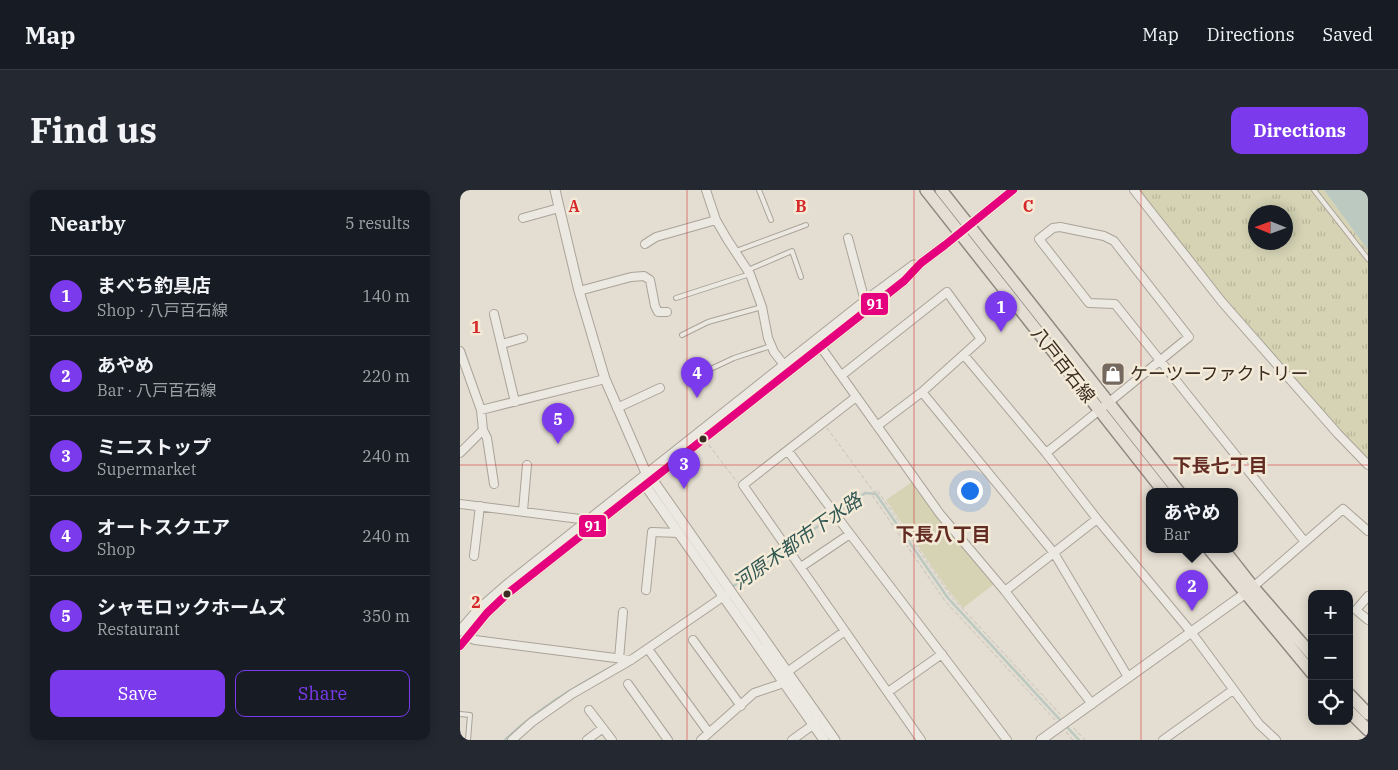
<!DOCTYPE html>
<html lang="en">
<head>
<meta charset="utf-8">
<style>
  :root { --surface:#171b24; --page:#242831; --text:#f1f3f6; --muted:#9ea1a6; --line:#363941; --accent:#7c3aed }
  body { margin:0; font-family:"IBM Plex Serif","Noto Sans JP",serif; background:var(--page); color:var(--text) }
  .controls { position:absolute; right:15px; bottom:15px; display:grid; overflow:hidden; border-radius:10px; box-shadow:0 2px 12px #0003 }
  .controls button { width:45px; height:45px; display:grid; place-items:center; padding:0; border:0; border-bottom:1px solid var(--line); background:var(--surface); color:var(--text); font:25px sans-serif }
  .compass { position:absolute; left:788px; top:15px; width:45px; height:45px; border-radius:50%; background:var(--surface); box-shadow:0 2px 12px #0003; rotate:271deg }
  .you { position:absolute; left:509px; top:300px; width:18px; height:18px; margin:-12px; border:4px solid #fff; border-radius:50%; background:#1a73e8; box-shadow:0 0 0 8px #1a73e833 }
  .badge { display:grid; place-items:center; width:32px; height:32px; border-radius:50%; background:var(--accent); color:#fff; font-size:16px; font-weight:700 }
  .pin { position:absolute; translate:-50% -41px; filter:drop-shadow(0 1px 2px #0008) }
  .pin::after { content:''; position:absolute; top:26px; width:18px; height:15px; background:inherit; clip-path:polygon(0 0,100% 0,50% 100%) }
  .popup { position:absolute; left:686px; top:298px; width:92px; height:65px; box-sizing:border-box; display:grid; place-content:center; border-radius:10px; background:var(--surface); filter:drop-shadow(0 1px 4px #0005); font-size:16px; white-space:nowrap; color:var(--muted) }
  .popup b { font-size:19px; color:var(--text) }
  .popup::after { content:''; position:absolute; left:50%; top:100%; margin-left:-10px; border:10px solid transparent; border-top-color:var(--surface) }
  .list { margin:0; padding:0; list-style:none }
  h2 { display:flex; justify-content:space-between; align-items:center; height:65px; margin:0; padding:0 20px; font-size:21px }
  h2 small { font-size:16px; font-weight:400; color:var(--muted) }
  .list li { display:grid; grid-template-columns:32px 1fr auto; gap:15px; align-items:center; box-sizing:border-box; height:80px; padding:0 20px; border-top:1px solid var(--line) }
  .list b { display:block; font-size:19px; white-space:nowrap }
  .list p { margin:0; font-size:16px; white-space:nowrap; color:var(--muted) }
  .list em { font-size:16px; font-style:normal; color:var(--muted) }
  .actions { display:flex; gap:10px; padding:15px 20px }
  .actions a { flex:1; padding:11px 0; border:1px solid var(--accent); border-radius:10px; text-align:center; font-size:18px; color:var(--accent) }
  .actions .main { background:var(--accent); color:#fff }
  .icon { flex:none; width:28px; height:28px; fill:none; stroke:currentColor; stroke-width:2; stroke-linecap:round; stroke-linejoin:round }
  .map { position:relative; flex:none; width:908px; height:550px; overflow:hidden; border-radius:10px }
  header { display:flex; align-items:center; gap:30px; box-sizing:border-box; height:70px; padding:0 25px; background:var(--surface); border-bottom:1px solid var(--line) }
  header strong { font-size:24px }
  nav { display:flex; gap:28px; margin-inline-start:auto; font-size:18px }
  .intro { display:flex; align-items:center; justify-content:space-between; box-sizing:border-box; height:120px; padding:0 30px }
  h1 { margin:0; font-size:35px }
  .button { padding:12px 22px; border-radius:10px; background:var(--accent); color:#fff; font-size:18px; font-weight:700 }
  main { display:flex; gap:30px; padding:0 30px }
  aside { flex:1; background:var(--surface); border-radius:10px; box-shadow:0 2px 12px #0003 }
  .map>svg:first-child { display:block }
</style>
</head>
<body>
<header>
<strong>Map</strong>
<nav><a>Map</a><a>Directions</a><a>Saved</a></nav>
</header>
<div class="intro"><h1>Find us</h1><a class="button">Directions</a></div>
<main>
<aside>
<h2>Nearby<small>5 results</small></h2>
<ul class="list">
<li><span class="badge">1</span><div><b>まべち釣具店</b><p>Shop · 八戸百石線</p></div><em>140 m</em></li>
<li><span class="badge">2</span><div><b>あやめ</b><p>Bar · 八戸百石線</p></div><em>220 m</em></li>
<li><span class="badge">3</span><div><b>ミニストップ</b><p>Supermarket</p></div><em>240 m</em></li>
<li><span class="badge">4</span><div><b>オートスクエア</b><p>Shop</p></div><em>240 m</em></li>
<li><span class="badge">5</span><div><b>シャモロックホームズ</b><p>Restaurant</p></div><em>350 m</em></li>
</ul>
<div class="actions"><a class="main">Save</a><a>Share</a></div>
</aside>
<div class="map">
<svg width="908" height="550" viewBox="0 0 908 550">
  <defs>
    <pattern id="grass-tufts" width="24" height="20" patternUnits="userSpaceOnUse" patternTransform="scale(1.25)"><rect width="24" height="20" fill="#d5d3b4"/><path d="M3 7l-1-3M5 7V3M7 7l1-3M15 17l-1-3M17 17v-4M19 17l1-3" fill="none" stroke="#b8b59a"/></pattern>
  </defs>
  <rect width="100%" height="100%" fill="#e4ddd1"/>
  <path fill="url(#grass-tufts)" fill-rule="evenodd" d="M 679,0 L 864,0 L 908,60 L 908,270 L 838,194 L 759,102 ZM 796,22 L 826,22 L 826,52 L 796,52 Z"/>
  <path fill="#d5d3b4" d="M 452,292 L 479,330 L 534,394 L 503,418 L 489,401 L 426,310 Z"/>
  <path fill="#bbc9c0" d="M 864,0 L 908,0 L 908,60 Z"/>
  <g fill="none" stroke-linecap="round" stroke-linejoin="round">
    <path stroke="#bbc9c0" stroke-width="2.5" d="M 272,397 L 405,303 L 416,304 L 488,408 L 602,532
      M 606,536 L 619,550
      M 45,550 C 77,519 114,497 153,476"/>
    <g stroke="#aaa399" stroke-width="6">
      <path id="service" d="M 299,0 L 311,30
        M 854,0 L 908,69
        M 276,61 L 346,35
        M 288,80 L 332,61 L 341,87
        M 216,108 L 290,84
        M 222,145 L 248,132 L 302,117
        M 240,184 L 274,168 L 311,156
        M 0,524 L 10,525 L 8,550"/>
    </g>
    <g stroke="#aaa399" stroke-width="10">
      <path id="minor" d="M 246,0 L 256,30 L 267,49 L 290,84 L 302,117 L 308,148 L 314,162 L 328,180
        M 674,0 L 762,112 L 878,244 L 908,275
        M 63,28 L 99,18
        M 388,48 L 405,111
        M 185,54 L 196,47 L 256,30
        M 119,101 L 171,87 L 184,86 L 190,90 L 195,116 L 198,122 L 207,122
        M 34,124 L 55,212
        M 358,153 L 480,324 L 545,401 L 632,514
        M 42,154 L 63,148
        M 0,161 L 21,220 L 145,189
        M 504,165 L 586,263 L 637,329 L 731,442 L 799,534 L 816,550
        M 382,185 L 487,102 L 521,149 L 462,202 L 417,236
        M 462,202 L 594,363 L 668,487
        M 396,207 L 283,295 L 461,550
        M 157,218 L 200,198
        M 23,240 L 27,248 L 34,294
        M 328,261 L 390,344 L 547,550
        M 0,263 L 23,240 L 21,220
        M 586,263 C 634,225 681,186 729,147 L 654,51 L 644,46 L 600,37 L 593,38 L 579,49 L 629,113 L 655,114 L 845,352
        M 0,314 L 128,330
        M 63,321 L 67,275
        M 14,366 L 20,316
        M 341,377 L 390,344
        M 793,397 L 883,319 L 908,341
        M 186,400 L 192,342 L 219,343
        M 545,401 L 637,329
        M 908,406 L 896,420 L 908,430
        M 7,447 L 15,450 L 171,470
        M 233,450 L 281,516
        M 188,459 L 249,543
        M 159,469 L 163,422
        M 320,487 L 385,441
        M 168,494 L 208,550
        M 428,502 L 482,464
        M 129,520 L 152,550
        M 52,550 L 72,532 L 112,504 L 171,470 L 267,404
        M 127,550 L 143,538
        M 241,550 L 294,503 L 318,495 L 323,492
        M 332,550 L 357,532
        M 703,550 L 773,500"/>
    </g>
    <g stroke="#aaa399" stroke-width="11">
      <path id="tertiary" d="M 95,0 L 119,101 L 145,189 L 186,283 L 192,289 L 375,550
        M 185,291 L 185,295 L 364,550
        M 0,441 L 18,420 L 49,393 L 405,111 L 454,75
        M 0,456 L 27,423 L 47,404 L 444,91 L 461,73 L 485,55 L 553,0
        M 581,550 L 790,400"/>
    </g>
    <g stroke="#8f8880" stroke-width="14">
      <path id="primary" d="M 466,0 L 704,302
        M 481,0 L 719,302
        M 750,360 L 852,483
        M 764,360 L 793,397 L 852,465
        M 889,504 L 908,524
        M 889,521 L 908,540"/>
    </g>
    <path stroke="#c5c0b9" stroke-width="1" stroke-dasharray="4 2.5" stroke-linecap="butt" d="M 367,238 L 414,302
      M 249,255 L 277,292
      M 595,530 L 485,411 L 412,305 L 417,300 L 491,406 L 600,524
      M 614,538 L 625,550
      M 606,542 L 613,550"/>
    <use href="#service" stroke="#ece9e2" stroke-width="4"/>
    <use href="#minor" stroke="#ece9e2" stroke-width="8"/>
    <use href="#tertiary" stroke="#ece9e2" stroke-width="9"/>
    <use href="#primary" stroke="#e4ded4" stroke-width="11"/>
    <g stroke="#f4ead8" stroke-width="11">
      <path id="bus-1" d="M 0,456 L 27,423 L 47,404 L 444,91 L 461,73 L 485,55 L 553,0"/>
    </g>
    <use href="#bus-1" stroke="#e5007d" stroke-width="8"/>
  </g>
  <path fill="none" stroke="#d62828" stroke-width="1" stroke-opacity="0.55" d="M 227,0 L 227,550M 454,0 L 454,550M 681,0 L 681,550M 0,275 L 908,275"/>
  <defs>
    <g id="shop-square" transform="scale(1.25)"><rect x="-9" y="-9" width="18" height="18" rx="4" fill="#75695f" stroke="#f4ead8"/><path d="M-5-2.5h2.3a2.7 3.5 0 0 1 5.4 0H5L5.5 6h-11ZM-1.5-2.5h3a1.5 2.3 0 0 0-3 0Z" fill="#fff"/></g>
  </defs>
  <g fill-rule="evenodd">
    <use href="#shop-square" x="653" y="184"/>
  </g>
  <g fill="#392b21" stroke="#f4ead8" stroke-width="2">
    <circle cx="243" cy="249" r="4.5"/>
    <circle cx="47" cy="404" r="4.5"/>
  </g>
  <g text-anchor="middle" stroke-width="5" stroke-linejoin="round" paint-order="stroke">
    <g font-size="18" fill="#392b21" stroke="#f4ead8">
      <text transform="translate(603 175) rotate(52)" y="6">八戸百石線</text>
    </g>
    <g font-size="18" fill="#392b21" stroke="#f4ead8" text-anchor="start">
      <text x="670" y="190">ケーツーファクトリー</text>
    </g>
    <g font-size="19" font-weight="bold" fill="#632c23" stroke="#f4ead8">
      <text x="760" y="282">下長七丁目</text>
      <text x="483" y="351">下長八丁目</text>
    </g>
    <g font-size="19" font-style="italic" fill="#315853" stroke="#f4ead8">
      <text transform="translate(337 351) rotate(-35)" y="7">河原木都市下水路</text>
    </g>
  </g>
  <g font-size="16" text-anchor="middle" font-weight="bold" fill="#d62828" stroke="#f4ead8" stroke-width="5" stroke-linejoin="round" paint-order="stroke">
    <text x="114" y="22">A</text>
    <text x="341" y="22">B</text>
    <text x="568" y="22">C</text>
    <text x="16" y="143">1</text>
    <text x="16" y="418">2</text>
  </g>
  <g stroke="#f4ead8" stroke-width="2">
    <rect x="400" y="102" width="29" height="24" rx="5" fill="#e5007d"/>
    <rect x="118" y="324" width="29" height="24" rx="5" fill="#e5007d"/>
  </g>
  <g font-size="14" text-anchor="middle" font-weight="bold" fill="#fff">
    <text x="415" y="119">91</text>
    <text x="133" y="341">91</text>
  </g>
</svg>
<div class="controls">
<button>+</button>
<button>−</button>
<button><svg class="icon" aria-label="locate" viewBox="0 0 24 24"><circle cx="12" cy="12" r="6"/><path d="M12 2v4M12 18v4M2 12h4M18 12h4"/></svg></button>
</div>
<svg class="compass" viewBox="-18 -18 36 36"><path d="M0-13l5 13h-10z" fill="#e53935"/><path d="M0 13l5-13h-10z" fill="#9ea1a6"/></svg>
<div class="you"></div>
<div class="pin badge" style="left:541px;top:142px">1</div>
<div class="pin badge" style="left:732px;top:421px">2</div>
<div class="popup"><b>あやめ</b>Bar</div>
<div class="pin badge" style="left:224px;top:299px">3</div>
<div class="pin badge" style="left:237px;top:208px">4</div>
<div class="pin badge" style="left:98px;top:254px">5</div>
</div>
</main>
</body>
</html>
